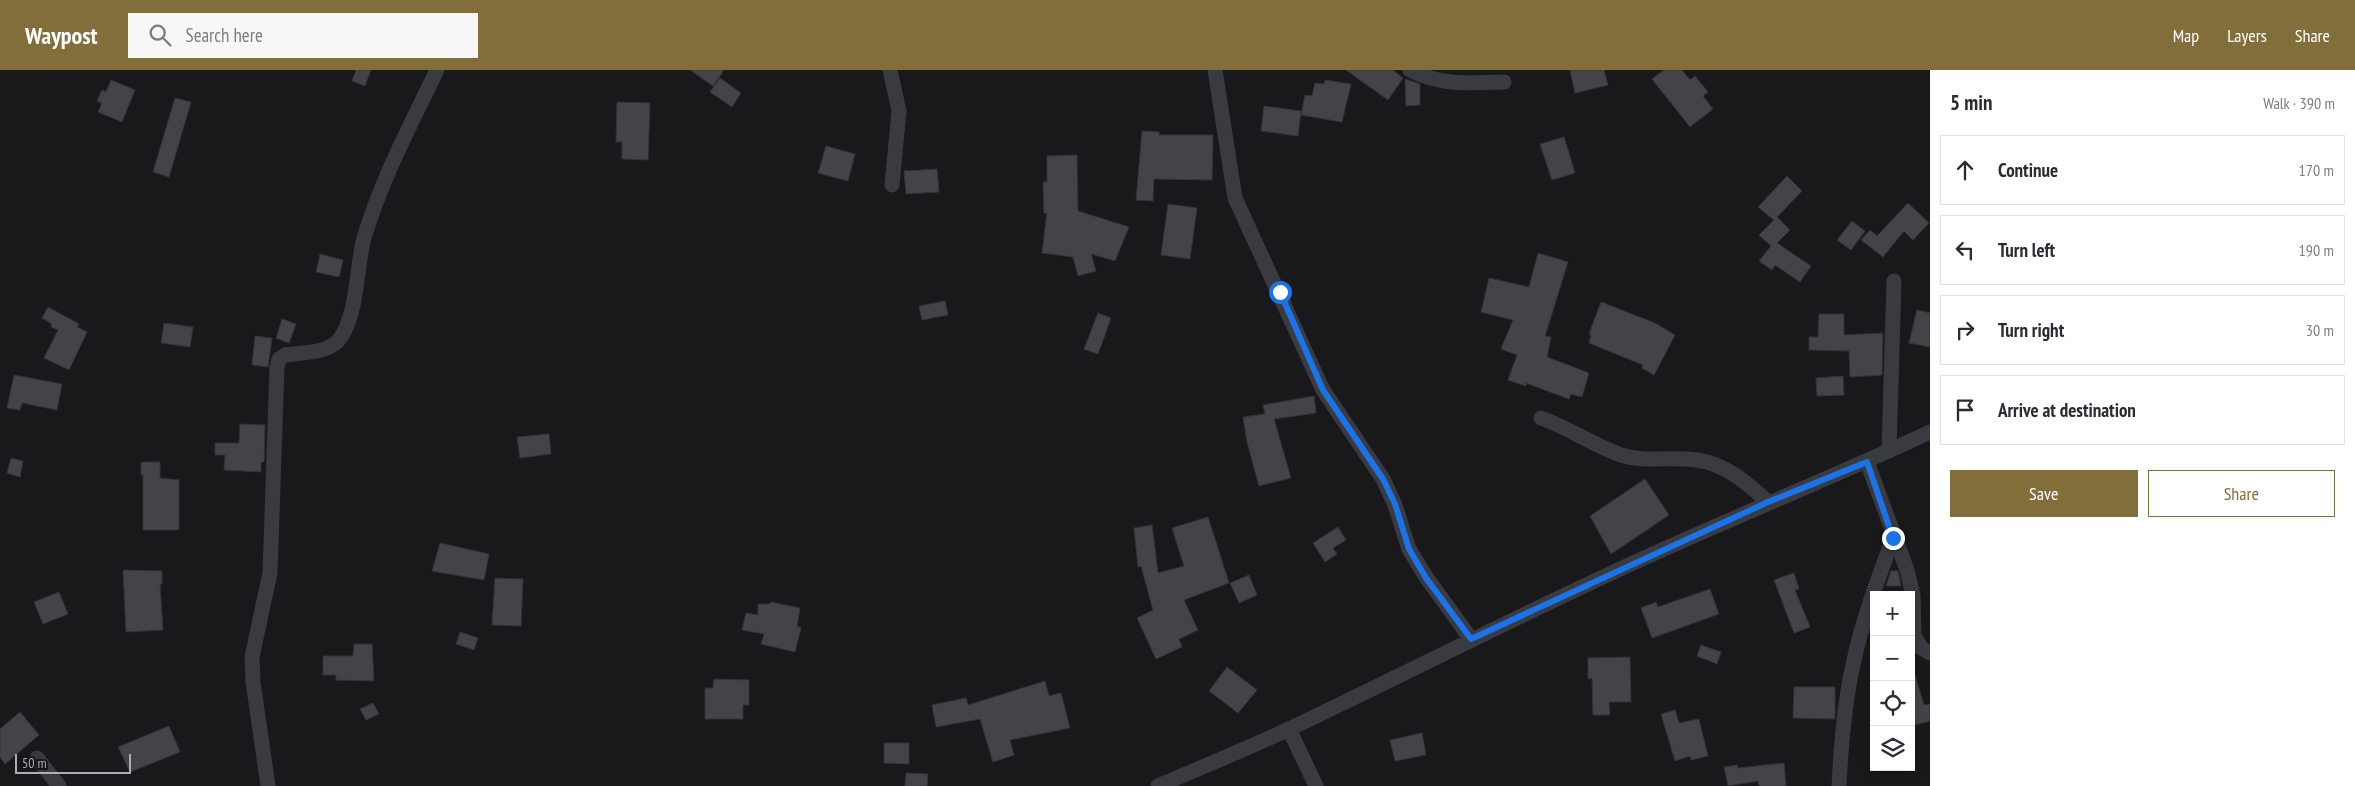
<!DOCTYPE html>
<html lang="en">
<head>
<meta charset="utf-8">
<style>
  :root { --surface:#fff; --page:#f7f7f7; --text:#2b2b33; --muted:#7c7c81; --line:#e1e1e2; --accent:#816e3a }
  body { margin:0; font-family:"PT Sans Narrow",sans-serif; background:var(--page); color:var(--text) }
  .controls { position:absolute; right:15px; bottom:15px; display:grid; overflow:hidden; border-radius:0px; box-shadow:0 2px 8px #0003 }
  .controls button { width:45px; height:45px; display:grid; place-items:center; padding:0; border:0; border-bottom:1px solid var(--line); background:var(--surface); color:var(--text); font:25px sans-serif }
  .scale { position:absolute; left:15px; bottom:12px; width:116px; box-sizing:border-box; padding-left:5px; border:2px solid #acafba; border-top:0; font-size:14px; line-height:18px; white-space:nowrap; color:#acafba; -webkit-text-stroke:4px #141416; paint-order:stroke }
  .stop { position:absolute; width:15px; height:15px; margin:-11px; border:4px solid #1a73e8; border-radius:50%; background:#fff }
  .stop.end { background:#1a73e8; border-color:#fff; box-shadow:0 1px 5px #0008 }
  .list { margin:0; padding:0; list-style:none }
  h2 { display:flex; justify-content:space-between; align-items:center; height:65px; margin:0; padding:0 20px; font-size:21px }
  h2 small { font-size:16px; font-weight:400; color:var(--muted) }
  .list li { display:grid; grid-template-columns:32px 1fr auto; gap:15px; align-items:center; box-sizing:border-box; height:70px; margin:0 10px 10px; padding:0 10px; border:1px solid var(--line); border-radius:0px }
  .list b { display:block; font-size:19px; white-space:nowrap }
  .list em { font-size:16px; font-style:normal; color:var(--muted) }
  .actions { display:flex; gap:10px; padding:15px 20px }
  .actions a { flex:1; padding:11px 0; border:1px solid var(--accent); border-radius:0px; text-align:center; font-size:18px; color:var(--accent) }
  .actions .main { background:var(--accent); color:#fff }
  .icon { flex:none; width:28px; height:28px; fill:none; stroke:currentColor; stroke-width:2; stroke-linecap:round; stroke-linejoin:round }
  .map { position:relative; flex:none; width:1930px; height:716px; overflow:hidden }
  header { display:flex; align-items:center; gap:30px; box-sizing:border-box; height:70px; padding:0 25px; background:var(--accent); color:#fff }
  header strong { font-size:24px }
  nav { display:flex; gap:28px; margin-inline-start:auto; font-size:18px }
  .search { width:350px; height:45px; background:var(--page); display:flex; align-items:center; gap:12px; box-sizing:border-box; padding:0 18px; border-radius:0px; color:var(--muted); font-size:19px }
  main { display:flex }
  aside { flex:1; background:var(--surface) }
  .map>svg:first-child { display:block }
</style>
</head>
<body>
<header>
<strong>Waypost</strong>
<div class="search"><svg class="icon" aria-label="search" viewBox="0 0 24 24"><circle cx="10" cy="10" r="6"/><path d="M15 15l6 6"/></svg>Search here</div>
<nav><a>Map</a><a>Layers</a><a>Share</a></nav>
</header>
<main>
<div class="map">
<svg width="1930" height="716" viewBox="0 0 1930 716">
  <rect width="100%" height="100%" fill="#19191b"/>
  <path fill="#444448" stroke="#343337" d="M 356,0 L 371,0 L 365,16 L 352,11 Z
    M 690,0 L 724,0 L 713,16 Z
    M 1346,0 L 1393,0 L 1403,8 L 1388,30 Z
    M 1570,0 L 1604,0 L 1608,15 L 1575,23 Z
    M 1664,0 L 1682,0 L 1690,10 L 1695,6 L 1708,22 L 1703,26 L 1713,39 L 1690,57 L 1652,9 Z
    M 720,8 L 741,23 L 732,37 L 710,22 Z
    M 1405,9 L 1420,14 L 1420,35 L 1406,36 Z
    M 111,10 L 135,20 L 122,52 L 98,42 L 102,33 L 97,31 L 102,20 L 106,22 Z
    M 1325,10 L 1351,14 L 1342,52 L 1301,45 L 1305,25 L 1312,26 L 1315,13 L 1324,14 Z
    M 175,28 L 191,32 L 169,107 L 153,102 Z
    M 617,32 L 650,33 L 648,90 L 622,89 L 622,72 L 616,72 Z
    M 1264,36 L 1301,41 L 1298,66 L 1261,61 Z
    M 1142,61 L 1159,62 L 1159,65 L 1213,65 L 1212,110 L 1154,109 L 1153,131 L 1136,130 Z
    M 1564,67 L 1575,103 L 1552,110 L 1540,74 Z
    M 826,76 L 855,84 L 848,111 L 818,103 Z
    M 1077,85 L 1078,141 L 1129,157 L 1115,191 L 1091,184 L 1096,201 L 1078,206 L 1073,187 L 1042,183 L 1047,143 L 1044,143 L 1043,112 L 1047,112 L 1047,86 Z
    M 937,99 L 939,122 L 906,124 L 904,101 Z
    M 1787,106 L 1802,121 L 1777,147 L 1790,160 L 1777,173 L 1811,196 L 1800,212 L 1775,195 L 1772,200 L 1759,191 L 1771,176 L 1759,165 L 1774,150 L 1758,137 Z
    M 1908,133 L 1929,153 L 1913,170 L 1904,161 L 1883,187 L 1861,170 L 1870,160 L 1877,166 Z
    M 1168,134 L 1197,138 L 1190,189 L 1161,185 Z
    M 1852,151 L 1865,161 L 1851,180 L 1837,170 Z
    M 1538,183 L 1568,192 L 1545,266 L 1551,267 L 1547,287 L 1589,303 L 1582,327 L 1571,324 L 1569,329 L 1526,313 L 1526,316 L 1508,310 L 1517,285 L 1501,279 L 1513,250 L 1481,242 L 1489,208 L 1529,217 Z
    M 320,184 L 343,190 L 339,207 L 316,202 Z
    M 945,231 L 948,245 L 922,250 L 919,236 Z
    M 1601,232 L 1655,253 L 1675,265 L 1654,305 L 1642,298 L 1643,295 L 1589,273 L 1591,264 L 1589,264 Z
    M 48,237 L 79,254 L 77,257 L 87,262 L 69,300 L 44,288 L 58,260 L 51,257 L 52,254 L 42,248 Z
    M 1917,240 L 1930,243 L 1930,277 L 1909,273 Z
    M 1098,243 L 1111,248 L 1098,284 L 1084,279 Z
    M 1819,244 L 1844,244 L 1844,265 L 1883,263 L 1882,305 L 1850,307 L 1849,281 L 1809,280 L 1809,267 L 1818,267 Z
    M 282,249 L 296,254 L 289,273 L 276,268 Z
    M 164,253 L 193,257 L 190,277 L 161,273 Z
    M 255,266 L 272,268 L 268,297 L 252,295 Z
    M 14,305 L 62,314 L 57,340 L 22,333 L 20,340 L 7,338 Z
    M 1843,306 L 1844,325 L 1817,326 L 1816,308 Z
    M 1314,326 L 1316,343 L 1274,349 L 1291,408 L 1259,416 L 1247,372 L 1243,347 L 1265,344 L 1263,335 Z
    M 240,354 L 265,355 L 264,392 L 261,392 L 261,402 L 224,400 L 225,385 L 215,385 L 215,373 L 239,373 Z
    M 549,364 L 551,384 L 520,388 L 517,367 Z
    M 11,388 L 23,391 L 20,407 L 7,403 Z
    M 141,392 L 160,392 L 160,408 L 179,410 L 179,460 L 143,460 L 143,405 L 141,405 Z
    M 1645,409 L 1669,445 L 1611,484 L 1590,446 Z
    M 1208,447 L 1229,513 L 1184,530 L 1198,560 L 1179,569 L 1182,577 L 1156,589 L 1137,548 L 1153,540 L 1141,496 L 1138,497 L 1134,458 L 1152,455 L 1158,503 L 1184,496 L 1172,458 Z
    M 1338,457 L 1346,470 L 1333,478 L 1337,484 L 1325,492 L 1313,473 Z
    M 440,473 L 489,484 L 484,510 L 432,501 Z
    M 123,500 L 162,501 L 162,514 L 160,514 L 163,560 L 126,562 Z
    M 1891,501 L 1898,501 L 1901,516 L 1886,516 Z
    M 1794,503 L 1799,519 L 1795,520 L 1810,557 L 1794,563 L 1774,510 Z
    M 1249,505 L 1257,525 L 1239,533 L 1230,513 Z
    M 495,508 L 523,509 L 521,556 L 492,555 Z
    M 1710,519 L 1719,544 L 1652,568 L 1641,538 L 1656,532 L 1658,537 Z
    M 59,522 L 68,544 L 43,554 L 34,532 Z
    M 771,532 L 800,538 L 797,556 L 801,558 L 795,582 L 761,574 L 764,564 L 742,560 L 746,543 L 758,545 L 758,534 L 770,534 Z
    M 460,562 L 478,568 L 474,580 L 456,574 Z
    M 354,574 L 372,574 L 374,611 L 336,610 L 336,605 L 323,605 L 323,586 L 353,586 Z
    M 1701,575 L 1721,582 L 1717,594 L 1697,586 Z
    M 1630,587 L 1631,632 L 1609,632 L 1610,645 L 1593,645 L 1592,608 L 1588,609 L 1588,588 Z
    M 1227,597 L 1257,620 L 1238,643 L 1209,621 Z
    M 1914,602 L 1924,635 L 1930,634 L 1930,651 L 1911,656 L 1911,603 Z
    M 714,609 L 749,610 L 749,635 L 743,635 L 743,649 L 705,649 L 705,618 L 713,618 Z
    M 1045,611 L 1049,626 L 1061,623 L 1070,658 L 1010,670 L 1014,685 L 993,692 L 980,649 L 936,657 L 932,635 L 966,628 L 968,635 Z
    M 1794,617 L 1835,617 L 1835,649 L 1793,648 Z
    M 373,633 L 379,644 L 366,650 L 360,639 Z
    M 1675,640 L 1679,653 L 1699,649 L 1708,686 L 1691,690 L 1690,686 L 1675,691 L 1661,644 Z
    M 20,642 L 39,665 L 5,694 L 0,687 L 0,659 Z
    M 169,656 L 180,682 L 130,702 L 118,677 Z
    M 1422,663 L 1426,685 L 1395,691 L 1390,670 Z
    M 884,673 L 909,673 L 909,694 L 884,693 Z
    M 1784,693 L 1786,716 L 1759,716 L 1758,711 L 1728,716 L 1724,697 L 1737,695 L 1738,698 Z
    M 906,703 L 928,704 L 927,716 L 905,716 Z"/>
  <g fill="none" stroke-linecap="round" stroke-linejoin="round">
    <path stroke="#3a3b40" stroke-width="15" d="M 890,0 L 899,41 L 892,115
      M 1215,0 L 1235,128 L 1323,320 L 1383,409 L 1395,435 L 1409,479 L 1426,507 L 1471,569
      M 1410,0 C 1440,16 1471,13 1504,12
      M 1541,348 C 1569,358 1593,375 1621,385 C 1646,393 1671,386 1697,390 C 1726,394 1747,413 1768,432
      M 1889,381 L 1894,211
      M 1867,392 L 1907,500 L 1913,525 L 1914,565 L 1921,578 L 1930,583
      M 1289,659 L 1316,716
      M 37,688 L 59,716
      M 268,716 L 253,612 L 252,587 L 270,503 L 277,297 L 279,289 L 285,285 C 302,282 331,284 341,267 C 358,241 356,198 364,168 C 381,110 411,54 437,0
      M 1158,716 C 1202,697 1247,679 1291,658 C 1400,606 1508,551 1618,500 C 1721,452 1827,410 1930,362
      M 1839,716 C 1841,676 1844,634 1853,595 C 1862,551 1878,509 1893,468"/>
  </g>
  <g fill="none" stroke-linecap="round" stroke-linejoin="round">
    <path stroke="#1a73e8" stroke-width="6" d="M 1280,222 L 1323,320 L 1383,409 L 1395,434 L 1409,479 L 1426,508 L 1471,569 L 1768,432 L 1867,392 L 1893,468"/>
  </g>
</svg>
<div class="controls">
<button>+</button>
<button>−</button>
<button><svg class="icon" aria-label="locate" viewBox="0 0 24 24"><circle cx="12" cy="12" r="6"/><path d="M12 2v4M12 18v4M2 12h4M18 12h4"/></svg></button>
<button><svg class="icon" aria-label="layers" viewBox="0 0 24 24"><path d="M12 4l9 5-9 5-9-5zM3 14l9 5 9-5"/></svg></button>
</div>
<div class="scale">50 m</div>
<div class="stop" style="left:1280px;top:222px"></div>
<div class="stop end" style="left:1893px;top:468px"></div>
</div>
<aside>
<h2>5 min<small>Walk · 390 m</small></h2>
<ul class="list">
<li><svg class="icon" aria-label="ahead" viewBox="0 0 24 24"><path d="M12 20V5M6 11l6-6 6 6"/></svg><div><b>Continue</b></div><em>170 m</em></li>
<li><svg class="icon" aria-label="left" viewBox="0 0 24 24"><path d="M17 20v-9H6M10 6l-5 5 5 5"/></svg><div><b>Turn left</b></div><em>190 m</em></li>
<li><svg class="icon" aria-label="right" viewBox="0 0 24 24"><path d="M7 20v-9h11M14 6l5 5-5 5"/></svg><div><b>Turn right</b></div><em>30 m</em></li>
<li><svg class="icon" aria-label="arrive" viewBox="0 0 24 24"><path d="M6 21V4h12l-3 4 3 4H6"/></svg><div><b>Arrive at destination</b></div></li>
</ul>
<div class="actions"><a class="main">Save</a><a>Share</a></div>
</aside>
</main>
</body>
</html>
